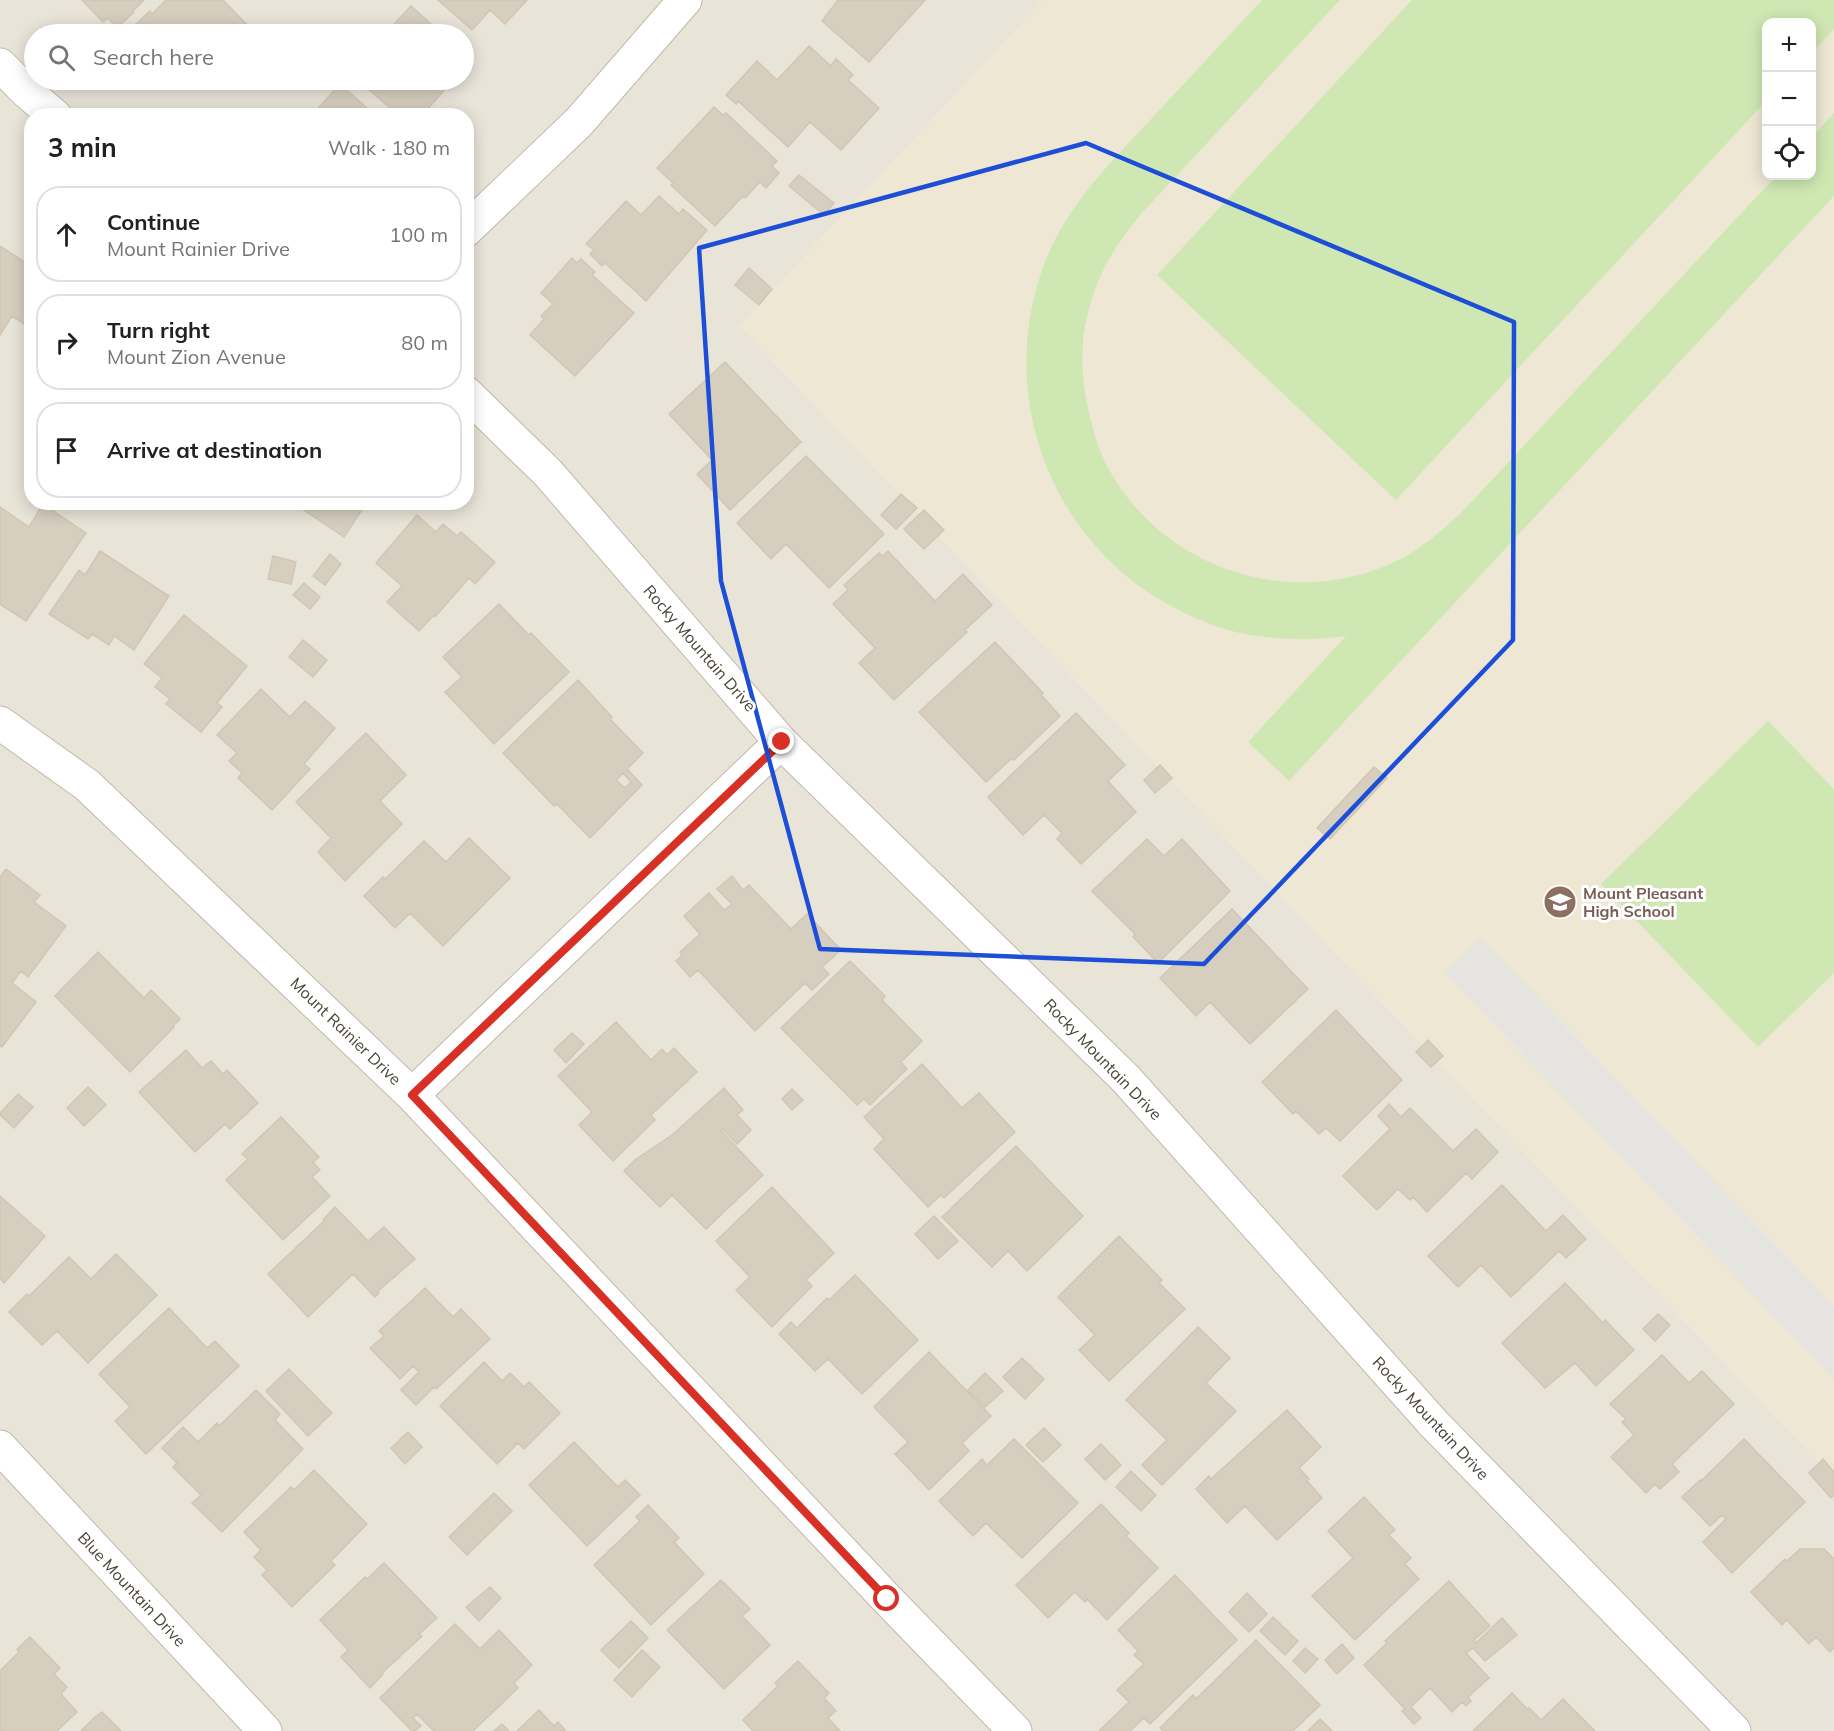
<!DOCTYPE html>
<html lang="en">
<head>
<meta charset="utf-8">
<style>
  :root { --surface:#fff; --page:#f6f6f6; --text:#202124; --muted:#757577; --line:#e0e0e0 }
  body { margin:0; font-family:Mulish,sans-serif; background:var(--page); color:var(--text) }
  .controls { position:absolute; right:18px; top:18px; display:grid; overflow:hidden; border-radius:12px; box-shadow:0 3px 15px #0003 }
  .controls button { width:54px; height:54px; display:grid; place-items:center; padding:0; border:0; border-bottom:2px solid var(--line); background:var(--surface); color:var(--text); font:30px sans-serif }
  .stop { position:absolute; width:18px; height:18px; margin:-14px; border:4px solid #d93025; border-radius:50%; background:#fff }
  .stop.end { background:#d93025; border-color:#fff; box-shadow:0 2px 6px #0008 }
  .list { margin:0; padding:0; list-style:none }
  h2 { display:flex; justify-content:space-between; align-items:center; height:78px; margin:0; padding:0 24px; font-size:26px }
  h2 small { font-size:20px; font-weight:400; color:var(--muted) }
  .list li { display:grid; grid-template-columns:39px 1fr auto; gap:18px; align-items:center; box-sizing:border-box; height:96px; margin:0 12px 12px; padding:0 12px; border:2px solid var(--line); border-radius:24px }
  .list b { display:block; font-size:22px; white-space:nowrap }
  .list p { margin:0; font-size:20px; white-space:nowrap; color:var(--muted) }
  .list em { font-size:20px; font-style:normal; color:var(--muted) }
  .icon { flex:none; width:33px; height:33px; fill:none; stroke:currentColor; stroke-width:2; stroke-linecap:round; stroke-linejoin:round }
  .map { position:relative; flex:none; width:1834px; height:1731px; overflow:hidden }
  .search { position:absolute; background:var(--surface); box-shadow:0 3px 15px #0003; left:24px; top:24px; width:450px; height:66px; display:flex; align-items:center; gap:15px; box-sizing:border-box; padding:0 21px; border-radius:33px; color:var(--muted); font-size:22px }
  .panel { position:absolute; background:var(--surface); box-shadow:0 3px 15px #0003; left:24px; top:108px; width:450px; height:402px; border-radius:24px }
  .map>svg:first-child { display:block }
</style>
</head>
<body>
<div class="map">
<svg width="1834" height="1731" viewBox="0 0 1834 1731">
  <rect width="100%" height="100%" fill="#f5f2ea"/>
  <path fill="#e9e4d8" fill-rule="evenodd" d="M 0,0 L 1044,0 L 740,326 L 1834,1478 L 1834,1731 L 0,1731 ZM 34,34 L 464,34 L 464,80 L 34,80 ZM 32,116 L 466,116 L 466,502 L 32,502 Z"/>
  <path fill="#eee7d4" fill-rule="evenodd" d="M 1044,0 L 1834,0 L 1834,1478 L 740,326 ZM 1766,22 L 1812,22 L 1812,176 L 1766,176 Z"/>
  <path fill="#cfe8b3" d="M 1262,0 L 1340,0 L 1141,214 C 1115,246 1098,272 1088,313 C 1080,343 1081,377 1088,408 C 1092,426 1097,446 1106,464 C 1161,570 1292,612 1399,560 C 1422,548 1441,531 1460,514 L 1776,176 L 1812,176 L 1812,137 L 1834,113 L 1834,196 L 1289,781 L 1248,742 L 1346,636 C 1311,641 1275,640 1240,633 C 1216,628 1192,617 1171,606 C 1046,539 993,385 1048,255 C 1071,201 1112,161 1151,119 C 1188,79 1225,40 1262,0 Z
    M 1412,0 L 1834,0 L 1834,29 L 1812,53 L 1812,22 L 1766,22 L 1766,101 L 1396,500 L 1157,275 Z
    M 1768,721 L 1834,789 L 1834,973 L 1758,1047 L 1601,884 Z"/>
  <path fill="#e6e4e1" d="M 1481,938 L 1834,1306 L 1834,1379 L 1445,973 Z"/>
  <path fill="#d6cebf" stroke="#d1c6b3" stroke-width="1.5" fill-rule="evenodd" d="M 82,0 L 144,0 L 133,11 L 134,12 L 117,28 L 108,18 L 103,22 Z
    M 166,0 L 223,0 L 256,34 L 128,34 L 127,33 L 150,11 L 152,14 Z
    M 438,0 L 527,0 L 505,24 L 490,10 L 472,30 Z
    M 838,0 L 925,0 L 869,62 L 822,21 Z
    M 411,6 L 442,34 L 385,34 Z
    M 809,46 L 831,66 L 836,59 L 853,75 L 848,80 L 879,108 L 841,150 L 810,122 L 788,147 L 738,101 L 736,104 L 726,95 L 757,61 L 777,80 Z
    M 358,80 L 450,80 L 452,81 L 427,110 L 423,106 L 415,116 L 395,116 L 389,110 L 390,108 Z
    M 340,84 L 376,116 L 311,116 Z
    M 714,107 L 723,115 L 726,113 L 777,161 L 772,166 L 779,173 L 766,188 L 760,182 L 745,198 L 743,196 L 715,226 L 671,185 L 673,183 L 657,168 Z
    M 799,175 L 834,203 L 824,215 L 789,186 Z
    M 659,196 L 679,214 L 683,209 L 707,230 L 646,301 L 605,263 L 602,266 L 590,254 L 594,250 L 586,244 L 626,201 L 641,215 Z
    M 0,246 L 32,267 L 32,329 L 12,316 L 0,335 Z
    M 572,258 L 577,263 L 581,259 L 595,272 L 592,275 L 634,313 L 575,376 L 530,335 L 544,319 L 541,316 L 553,304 L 541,293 Z
    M 749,268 L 772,289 L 759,305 L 735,285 Z
    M 725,362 L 801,442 L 730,510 L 697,474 L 712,460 L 669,414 Z
    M 806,456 L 884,534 L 829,588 L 786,544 L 771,559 L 737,523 Z
    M 901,494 L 917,508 L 896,529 L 881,515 Z
    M 292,502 L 367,502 L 344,537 Z
    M 43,504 L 86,533 L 26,621 L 0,604 L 0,507 L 29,527 Z
    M 924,510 L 944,530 L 924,549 L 904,529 Z
    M 417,515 L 436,532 L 443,524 L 457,536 L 461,532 L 495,562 L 475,584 L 469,578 L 435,617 L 434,615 L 419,631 L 387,602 L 402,586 L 376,563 Z
    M 100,551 L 169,596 L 134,650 L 114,636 L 109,645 L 92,634 L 88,639 L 49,614 L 79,570 L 85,575 Z
    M 888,551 L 935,601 L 963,574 L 992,605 L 965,630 L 967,632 L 894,700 L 859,663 L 875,648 L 833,604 L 848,590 L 844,585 L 879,553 L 883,556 Z
    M 330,554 L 341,564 L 325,585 L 313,576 Z
    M 273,556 L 296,562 L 291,584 L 268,579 Z
    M 304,583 L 320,597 L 310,609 L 293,595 Z
    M 499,604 L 529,635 L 531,633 L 569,672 L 494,744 L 445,692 L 462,677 L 443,657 Z
    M 184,615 L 247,666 L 217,703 L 222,707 L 201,732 L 166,704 L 170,699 L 155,687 L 162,678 L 144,664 Z
    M 303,640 L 327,660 L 313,677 L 289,657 Z
    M 995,642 L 1043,693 L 1041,695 L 1060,716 L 1014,760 L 1011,759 L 986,782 L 919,712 Z
    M 578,680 L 612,717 L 610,719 L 643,753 L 627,769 L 642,785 L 590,838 L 557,804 L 554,806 L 503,753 ZM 623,773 L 631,782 L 625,788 L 616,780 Z
    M 261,689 L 290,717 L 305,701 L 335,728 L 304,764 L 310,769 L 272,810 L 238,778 L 242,773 L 229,761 L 237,753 L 217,735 Z
    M 1076,713 L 1125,765 L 1108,781 L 1136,812 L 1081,864 L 1057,839 L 1062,833 L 1044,815 L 1023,835 L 988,797 Z
    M 366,733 L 406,775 L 380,801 L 402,824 L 345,881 L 318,852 L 331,838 L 296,802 Z
    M 1160,765 L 1172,778 L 1155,793 L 1144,780 Z
    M 1374,767 L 1387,778 L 1330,839 L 1317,828 Z
    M 469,838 L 510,878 L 443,946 L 410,913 L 395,928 L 364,896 L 383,877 L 385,879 L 424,841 L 446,862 Z
    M 1147,839 L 1164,856 L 1182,839 L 1230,891 L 1158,963 L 1133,937 L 1135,934 L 1092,891 Z
    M 6,869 L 40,895 L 34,902 L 66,926 L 28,977 L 21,971 L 12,983 L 36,1002 L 2,1047 L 0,1046 L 0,877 Z
    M 732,876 L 743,890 L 749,885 L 791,929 L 807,914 L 841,950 L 822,967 L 829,974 L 812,990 L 805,983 L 755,1031 L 698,970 L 690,977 L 676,961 L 682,955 L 680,952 L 700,934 L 684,916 L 709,893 L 724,910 L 732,904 L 717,889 Z
    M 1232,909 L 1308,989 L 1250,1044 L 1210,1002 L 1196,1016 L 1160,978 Z
    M 98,952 L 144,998 L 151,990 L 180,1019 L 173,1026 L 174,1027 L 130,1072 L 55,996 Z
    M 850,961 L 885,996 L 882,1000 L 922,1041 L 901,1062 L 907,1069 L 870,1105 L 864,1099 L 857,1105 L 781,1028 Z
    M 1336,1010 L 1402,1080 L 1340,1141 L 1326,1128 L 1319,1134 L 1296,1111 L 1293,1114 L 1262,1082 Z
    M 616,1022 L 651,1060 L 662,1049 L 667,1055 L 674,1048 L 697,1072 L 651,1115 L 655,1120 L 613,1161 L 579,1125 L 592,1112 L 558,1076 Z
    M 572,1033 L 584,1044 L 566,1063 L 554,1050 Z
    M 1428,1040 L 1443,1056 L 1431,1067 L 1416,1052 Z
    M 186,1050 L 202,1068 L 211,1061 L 223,1074 L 227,1070 L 258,1103 L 230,1129 L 225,1124 L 195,1152 L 139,1092 Z
    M 922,1064 L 962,1108 L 979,1093 L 1015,1132 L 944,1198 L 941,1195 L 928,1207 L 874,1149 L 884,1139 L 864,1117 Z
    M 88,1087 L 106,1105 L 84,1126 L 67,1108 Z
    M 724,1088 L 743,1110 L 737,1115 L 751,1130 L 737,1144 L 722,1129 L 721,1131 L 763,1175 L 706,1229 L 672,1195 L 660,1207 L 624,1171 L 635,1160 L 672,1135 Z
    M 792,1089 L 803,1100 L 792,1110 L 782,1099 Z
    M 18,1094 L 33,1107 L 14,1128 L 0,1115 L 0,1113 Z
    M 1389,1104 L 1401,1117 L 1410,1108 L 1453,1151 L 1476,1129 L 1498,1152 L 1472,1179 L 1466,1173 L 1427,1212 L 1413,1197 L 1410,1200 L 1398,1189 L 1377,1210 L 1343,1176 L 1390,1129 L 1378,1116 Z
    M 281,1117 L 319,1157 L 313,1162 L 320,1170 L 312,1177 L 330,1196 L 283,1240 L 226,1180 L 248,1159 L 242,1154 Z
    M 1016,1146 L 1083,1216 L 1027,1271 L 1008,1251 L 992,1267 L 942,1217 Z
    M 1502,1185 L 1546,1231 L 1563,1215 L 1586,1239 L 1566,1258 L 1559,1251 L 1511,1297 L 1481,1265 L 1458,1287 L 1428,1256 Z
    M 772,1187 L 834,1253 L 806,1280 L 812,1286 L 772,1327 L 736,1290 L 750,1277 L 716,1241 Z
    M 0,1196 L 45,1236 L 4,1283 L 0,1279 Z
    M 335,1207 L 368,1241 L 384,1227 L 415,1259 L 377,1292 L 379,1293 L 375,1297 L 353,1274 L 308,1317 L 268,1274 L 324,1221 L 323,1220 Z
    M 934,1216 L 958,1241 L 938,1259 L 915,1234 Z
    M 1119,1236 L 1162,1280 L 1159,1283 L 1185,1309 L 1109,1381 L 1079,1350 L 1095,1335 L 1058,1297 Z
    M 116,1254 L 157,1295 L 88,1363 L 57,1331 L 42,1345 L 9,1312 L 27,1294 L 29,1296 L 69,1257 L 91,1279 Z
    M 855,1275 L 918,1340 L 862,1394 L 828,1359 L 815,1371 L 779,1334 L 791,1322 L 797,1328 L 827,1298 L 829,1300 Z
    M 1565,1283 L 1603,1323 L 1605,1320 L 1634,1350 L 1596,1386 L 1575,1363 L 1545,1388 L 1502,1343 Z
    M 425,1288 L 453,1317 L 461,1309 L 490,1339 L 436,1389 L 434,1387 L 416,1405 L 401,1390 L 419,1372 L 413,1366 L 400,1379 L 370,1348 L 384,1336 L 379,1331 Z
    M 169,1308 L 207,1348 L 215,1341 L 239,1366 L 146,1454 L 115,1421 L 130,1407 L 99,1374 Z
    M 1658,1314 L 1670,1325 L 1655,1341 L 1643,1329 Z
    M 1198,1327 L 1230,1358 L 1206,1383 L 1236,1411 L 1162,1485 L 1142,1465 L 1167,1440 L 1126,1400 Z
    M 929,1352 L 991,1416 L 962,1443 L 969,1451 L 929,1490 L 895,1454 L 908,1442 L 874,1407 Z
    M 1662,1355 L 1689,1383 L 1702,1371 L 1734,1404 L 1672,1464 L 1679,1472 L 1660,1489 L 1655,1484 L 1646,1493 L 1611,1457 L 1634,1435 L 1622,1422 L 1626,1419 L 1610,1404 Z
    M 1022,1358 L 1044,1379 L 1025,1399 L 1003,1377 Z
    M 484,1362 L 502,1381 L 510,1373 L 524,1387 L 529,1382 L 560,1413 L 524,1449 L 518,1443 L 497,1464 L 440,1406 Z
    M 289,1369 L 332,1413 L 308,1436 L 266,1391 Z
    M 985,1373 L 1003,1391 L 985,1407 L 968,1390 Z
    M 256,1390 L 280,1414 L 275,1420 L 303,1449 L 222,1532 L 192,1503 L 201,1495 L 173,1467 L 177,1463 L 162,1448 L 183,1427 L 198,1442 L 217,1423 L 219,1426 Z
    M 1287,1410 L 1321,1447 L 1299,1468 L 1309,1479 L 1307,1481 L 1322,1498 L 1277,1540 L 1245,1506 L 1227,1523 L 1196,1489 L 1209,1476 L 1211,1479 Z
    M 1044,1428 L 1061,1445 L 1043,1462 L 1026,1445 Z
    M 408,1432 L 422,1447 L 405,1464 L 391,1448 Z
    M 1014,1439 L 1078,1503 L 1022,1558 L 986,1523 L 973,1536 L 939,1501 L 982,1459 L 987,1465 Z
    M 1744,1439 L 1805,1502 L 1732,1573 L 1703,1542 L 1726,1519 L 1722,1515 L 1710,1526 L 1682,1497 L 1700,1480 L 1701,1481 Z
    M 574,1442 L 618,1487 L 625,1480 L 640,1495 L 587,1546 L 529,1485 Z
    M 1101,1444 L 1121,1465 L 1105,1480 L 1085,1459 Z
    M 1823,1459 L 1834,1472 L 1834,1495 L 1831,1498 L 1809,1473 Z
    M 314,1470 L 367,1524 L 331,1561 L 335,1565 L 292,1607 L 262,1575 L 267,1570 L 254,1557 L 261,1550 L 244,1532 L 291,1487 L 294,1490 Z
    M 1131,1471 L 1156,1495 L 1141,1511 L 1116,1487 Z
    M 494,1493 L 512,1511 L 467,1555 L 449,1537 Z
    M 1364,1497 L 1395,1530 L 1389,1535 L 1411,1558 L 1405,1564 L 1419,1579 L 1355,1640 L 1312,1596 L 1353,1558 L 1328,1531 Z
    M 1101,1504 L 1129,1533 L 1126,1536 L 1158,1568 L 1107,1620 L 1087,1599 L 1085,1602 L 1075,1592 L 1048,1618 L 1016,1585 Z
    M 648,1505 L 679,1538 L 674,1542 L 704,1574 L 651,1625 L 594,1565 L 640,1521 L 636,1517 Z
    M 1800,1549 L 1824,1549 L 1834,1559 L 1834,1648 L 1830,1652 L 1816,1637 L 1809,1644 L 1787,1620 L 1782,1625 L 1751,1592 L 1785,1559 L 1787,1561 Z
    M 384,1563 L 437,1618 L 419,1634 L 422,1636 L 382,1673 L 383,1674 L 370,1688 L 341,1657 L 348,1650 L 320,1620 L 365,1577 L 367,1579 Z
    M 1175,1575 L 1237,1640 L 1150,1724 L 1144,1718 L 1130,1731 L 1099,1731 L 1129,1702 L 1117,1690 L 1144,1664 L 1134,1655 L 1138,1651 L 1118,1630 Z
    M 721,1580 L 750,1609 L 742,1616 L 770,1645 L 724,1689 L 667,1630 Z
    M 1449,1581 L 1490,1626 L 1474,1640 L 1476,1643 L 1502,1618 L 1517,1635 L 1485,1661 L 1473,1648 L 1466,1653 L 1489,1678 L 1468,1697 L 1471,1701 L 1466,1706 L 1462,1702 L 1452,1712 L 1430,1688 L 1411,1707 L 1421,1718 L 1414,1724 L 1402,1711 L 1405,1709 L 1364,1665 L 1387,1643 L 1385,1641 Z
    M 490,1587 L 501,1598 L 479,1621 L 466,1607 Z
    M 1247,1593 L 1267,1614 L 1249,1632 L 1229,1612 Z
    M 1273,1617 L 1298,1641 L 1285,1655 L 1260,1631 Z
    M 631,1621 L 648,1638 L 619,1668 L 601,1650 Z
    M 455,1624 L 480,1649 L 499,1630 L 532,1665 L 514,1683 L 518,1688 L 473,1731 L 434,1731 L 417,1714 L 413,1718 L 421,1726 L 415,1731 L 412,1731 L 380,1698 Z
    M 30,1637 L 60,1668 L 54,1674 L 67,1687 L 61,1694 L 77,1712 L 57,1731 L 0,1731 L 0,1671 L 19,1652 L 17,1649 Z
    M 1256,1640 L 1320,1705 L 1293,1731 L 1163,1731 L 1160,1728 L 1193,1695 L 1196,1699 Z
    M 1342,1644 L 1354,1658 L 1337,1674 L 1325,1660 Z
    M 1305,1648 L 1318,1659 L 1305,1673 L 1293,1661 Z
    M 642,1650 L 660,1667 L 632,1697 L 614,1680 Z
    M 798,1661 L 829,1693 L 824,1698 L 836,1711 L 828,1718 L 840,1731 L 753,1731 L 743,1720 L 778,1686 L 775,1683 Z
    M 1512,1693 L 1527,1709 L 1529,1708 L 1541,1720 L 1563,1699 L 1595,1731 L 1473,1731 Z
    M 539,1710 L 554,1726 L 558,1722 L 566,1731 L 517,1731 Z
    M 102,1712 L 121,1731 L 81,1731 L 94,1718 Z
    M 1320,1719 L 1332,1731 L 1308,1731 Z
    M 502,1724 L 509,1731 L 494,1731 Z"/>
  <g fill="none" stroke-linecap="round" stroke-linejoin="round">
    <g stroke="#c0baac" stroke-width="35">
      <path id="minor" d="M 0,65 L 27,92 L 55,116
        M 466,230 L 579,122 L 685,0
        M 466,393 L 548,473 L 781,742 L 1126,1079 L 1434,1424 L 1734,1731
        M 0,723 L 87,785 L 412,1095 L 887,1599 L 1015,1731
        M 412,1095 L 781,742
        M 0,1447 L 265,1731"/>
    </g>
    <use href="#minor" stroke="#fff" stroke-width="33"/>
  </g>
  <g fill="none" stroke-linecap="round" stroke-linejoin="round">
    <path stroke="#d93025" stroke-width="8" d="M 782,742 L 412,1095 L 887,1599"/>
  </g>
  <path fill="none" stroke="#1d4ed8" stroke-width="4.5" stroke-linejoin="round" d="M 1086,143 L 1514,322 L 1513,640 L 1204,964 L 820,949 L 721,581 L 699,248 Z"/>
  <defs>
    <g id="school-disc" transform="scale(1.725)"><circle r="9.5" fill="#8d6e63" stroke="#fff"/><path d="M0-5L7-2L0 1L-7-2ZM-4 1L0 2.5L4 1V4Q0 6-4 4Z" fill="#fff"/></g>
  </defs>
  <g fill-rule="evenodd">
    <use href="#school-disc" x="1560" y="902"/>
  </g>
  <g text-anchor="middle" stroke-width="6" stroke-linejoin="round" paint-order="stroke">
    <g font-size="16" fill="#494338" stroke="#fff">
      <text transform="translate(700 648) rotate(49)" y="6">Rocky Mountain Drive</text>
      <text transform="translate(346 1031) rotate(44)" y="6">Mount Rainier Drive</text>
      <text transform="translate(1103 1059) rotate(46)" y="6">Rocky Mountain Drive</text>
      <text transform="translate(1431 1418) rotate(47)" y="6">Rocky Mountain Drive</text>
      <text transform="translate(132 1589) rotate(47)" y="6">Blue Mountain Drive</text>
    </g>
    <g font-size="16" font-weight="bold" fill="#785e54" stroke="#fff" text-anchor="start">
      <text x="1583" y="899">Mount Pleasant<tspan x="1583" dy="18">High School</tspan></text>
    </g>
  </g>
</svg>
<div class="controls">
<button>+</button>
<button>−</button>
<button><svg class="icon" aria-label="locate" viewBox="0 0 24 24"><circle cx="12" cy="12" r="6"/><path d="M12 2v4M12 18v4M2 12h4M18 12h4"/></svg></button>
</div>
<div class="stop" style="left:887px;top:1599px"></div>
<div class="stop end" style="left:782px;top:742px"></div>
<div class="search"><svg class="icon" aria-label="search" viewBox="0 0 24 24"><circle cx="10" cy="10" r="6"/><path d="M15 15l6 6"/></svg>Search here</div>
<section class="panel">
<h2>3 min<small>Walk · 180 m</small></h2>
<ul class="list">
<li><svg class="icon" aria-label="ahead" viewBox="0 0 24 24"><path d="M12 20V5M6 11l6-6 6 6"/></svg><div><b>Continue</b><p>Mount Rainier Drive</p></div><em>100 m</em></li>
<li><svg class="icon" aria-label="right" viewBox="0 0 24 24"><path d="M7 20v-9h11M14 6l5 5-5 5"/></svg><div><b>Turn right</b><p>Mount Zion Avenue</p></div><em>80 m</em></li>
<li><svg class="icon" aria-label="arrive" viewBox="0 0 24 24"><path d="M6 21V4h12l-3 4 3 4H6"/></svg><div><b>Arrive at destination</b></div></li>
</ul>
</section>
</div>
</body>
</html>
